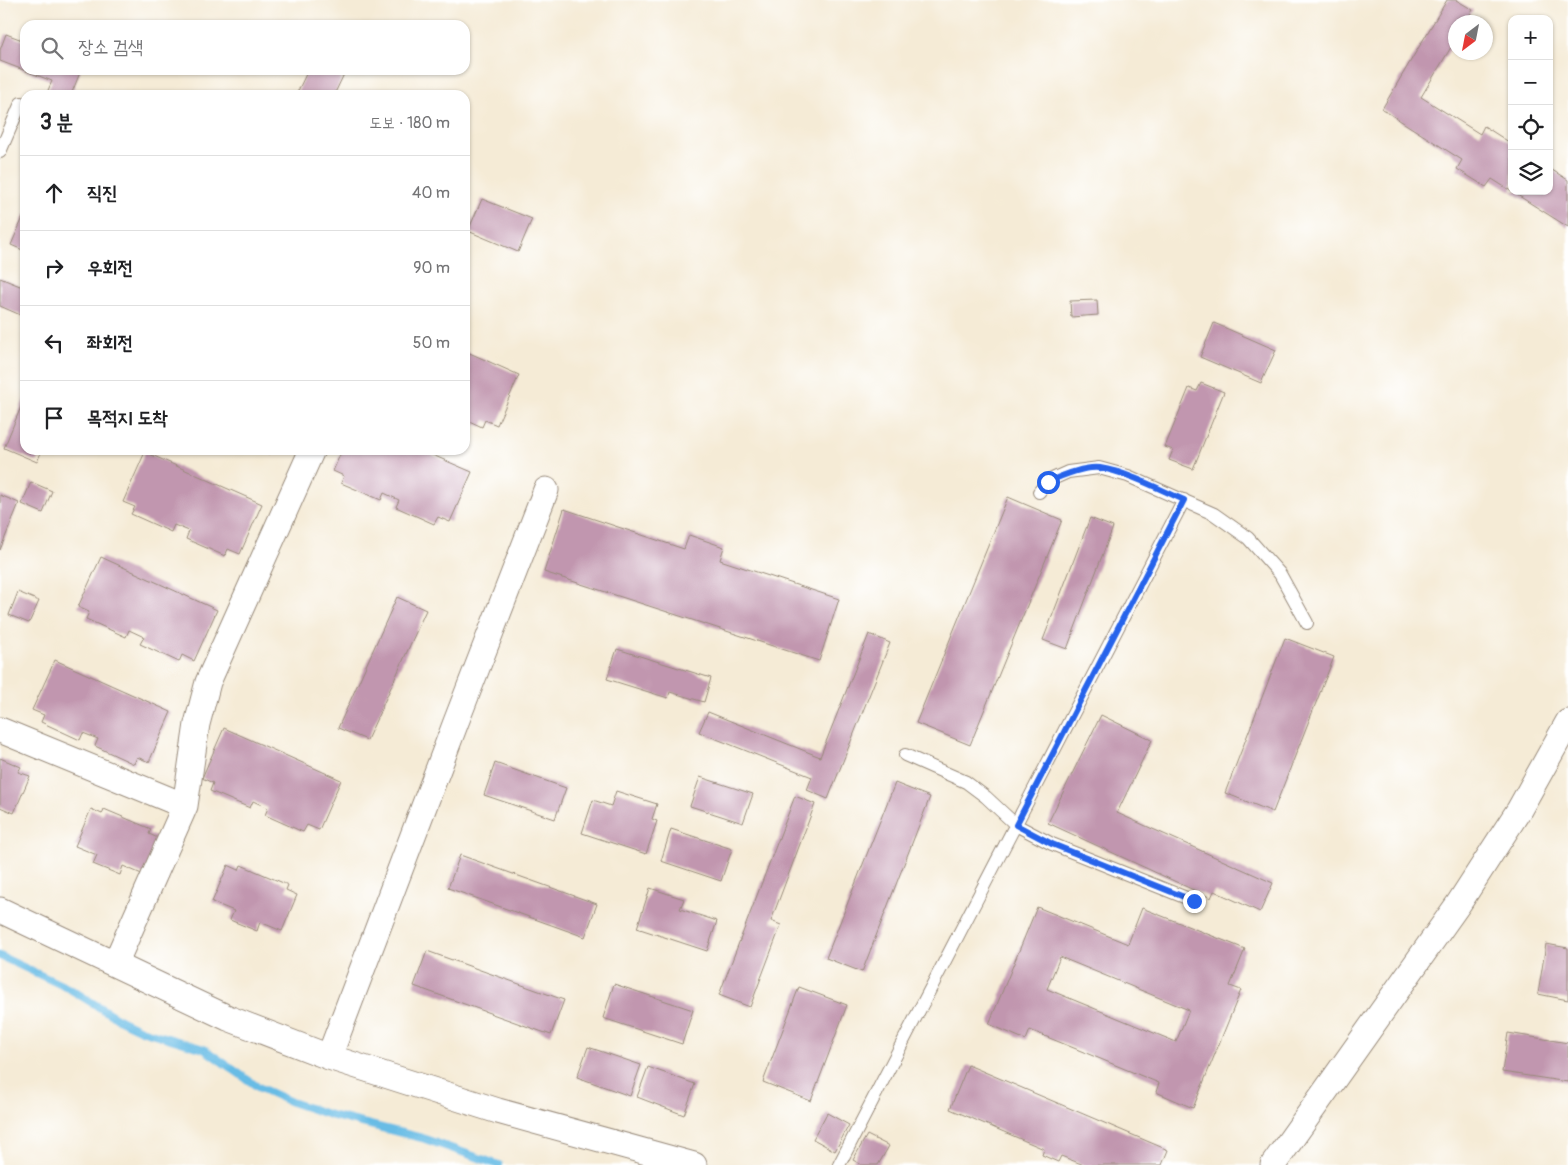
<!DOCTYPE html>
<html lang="ko">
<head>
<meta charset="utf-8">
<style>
  :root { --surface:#fff; --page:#f2f2f2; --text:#202124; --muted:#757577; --line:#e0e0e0 }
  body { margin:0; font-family:Pangolin,"Poor Story",sans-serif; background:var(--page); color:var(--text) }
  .controls { position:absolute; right:15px; top:15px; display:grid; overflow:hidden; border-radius:10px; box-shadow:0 1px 4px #0004 }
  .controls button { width:45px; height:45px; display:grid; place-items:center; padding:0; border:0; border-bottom:1px solid var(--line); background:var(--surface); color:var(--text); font:25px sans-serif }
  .compass { position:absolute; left:1448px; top:15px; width:45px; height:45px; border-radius:50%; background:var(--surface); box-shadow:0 1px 4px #0004; rotate:212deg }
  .stop { position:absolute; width:15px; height:15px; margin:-11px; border:4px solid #2563eb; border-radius:50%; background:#fff }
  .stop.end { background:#2563eb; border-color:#fff; box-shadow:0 1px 5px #0008 }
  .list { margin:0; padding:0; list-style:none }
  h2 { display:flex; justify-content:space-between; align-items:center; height:65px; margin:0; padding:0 20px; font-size:21px }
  h2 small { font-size:16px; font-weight:400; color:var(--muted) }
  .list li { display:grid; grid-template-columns:32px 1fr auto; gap:15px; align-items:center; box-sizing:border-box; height:75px; padding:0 20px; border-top:1px solid var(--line) }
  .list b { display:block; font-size:19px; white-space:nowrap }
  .list em { font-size:16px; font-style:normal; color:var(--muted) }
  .icon { flex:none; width:28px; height:28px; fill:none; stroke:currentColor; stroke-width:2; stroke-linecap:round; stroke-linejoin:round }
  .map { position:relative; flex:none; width:1568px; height:1165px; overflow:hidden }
  .search { position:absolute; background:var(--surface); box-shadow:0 1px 4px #0004; left:20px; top:20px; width:450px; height:55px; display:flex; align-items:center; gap:12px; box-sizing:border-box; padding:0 18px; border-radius:15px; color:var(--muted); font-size:19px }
  .panel { position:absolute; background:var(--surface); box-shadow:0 1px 4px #0004; left:20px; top:90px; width:450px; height:365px; border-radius:15px }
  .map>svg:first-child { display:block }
</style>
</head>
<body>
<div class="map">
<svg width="1568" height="1165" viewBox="0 0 1568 1165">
  <rect width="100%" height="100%" fill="#fff"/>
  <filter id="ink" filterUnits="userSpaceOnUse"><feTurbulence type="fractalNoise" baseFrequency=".02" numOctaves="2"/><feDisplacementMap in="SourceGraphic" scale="10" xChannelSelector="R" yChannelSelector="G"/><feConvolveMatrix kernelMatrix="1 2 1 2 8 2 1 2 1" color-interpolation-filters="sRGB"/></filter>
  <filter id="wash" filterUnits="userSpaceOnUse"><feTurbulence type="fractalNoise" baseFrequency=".0096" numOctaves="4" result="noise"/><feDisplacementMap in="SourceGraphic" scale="20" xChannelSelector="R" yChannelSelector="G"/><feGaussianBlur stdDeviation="1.12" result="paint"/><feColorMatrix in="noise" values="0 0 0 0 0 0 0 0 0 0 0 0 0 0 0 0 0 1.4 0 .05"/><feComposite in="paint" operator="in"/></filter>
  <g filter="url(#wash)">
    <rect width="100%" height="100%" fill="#f5ebd6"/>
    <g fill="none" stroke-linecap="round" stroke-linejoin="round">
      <path stroke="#68bce5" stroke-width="8" d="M 0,956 L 70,989 L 120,1020 L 141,1030 L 204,1049 L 258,1087 L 291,1102 L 330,1115 L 422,1138 L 499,1165"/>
    </g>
    <g id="blocks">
      <path fill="#c196af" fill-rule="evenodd" d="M 1447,0 L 1456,0 L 1473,10 L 1465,22 L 1456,22 L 1456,39 L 1421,97 L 1480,134 L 1484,126 L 1512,144 L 1512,191 L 1549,191 L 1549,168 L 1568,180 L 1568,227 L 1492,179 L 1486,187 L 1457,169 L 1462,160 L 1382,109 Z
        M 6,34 L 25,41 L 25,70 L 81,70 L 71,95 L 46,95 L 52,81 L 0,61 L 0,50 Z
        M 308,70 L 340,70 L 345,72 L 334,95 L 296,95 Z
        M 482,199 L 532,219 L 518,252 L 468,231 Z
        M 25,213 L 25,251 L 11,245 Z
        M 0,278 L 25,288 L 25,317 L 0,306 Z
        M 1097,300 L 1098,315 L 1071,317 L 1070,301 Z
        M 1214,323 L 1276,350 L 1261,383 L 1200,357 Z
        M 465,351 L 519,375 L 497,425 L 485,420 L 482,427 L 465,419 Z
        M 1201,383 L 1224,392 L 1193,469 L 1169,460 L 1173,450 L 1165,447 L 1189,388 L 1197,391 Z
        M 25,397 L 25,450 L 42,450 L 37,462 L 4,448 Z
        M 259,450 L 271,450 L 269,454 Z
        M 342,450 L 421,450 L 472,472 L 450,522 L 438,517 L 434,524 L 396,507 L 399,500 L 384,493 L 381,500 L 341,483 L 344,476 L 333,471 Z
        M 145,452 L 262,504 L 240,554 L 228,549 L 225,556 L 186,539 L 189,531 L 174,525 L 171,532 L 131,514 L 135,507 L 123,502 Z
        M 31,482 L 52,491 L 43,513 L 22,504 Z
        M 0,495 L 19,503 L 0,550 Z
        M 1008,497 L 1062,520 L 970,745 L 916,723 Z
        M 564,509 L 684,549 L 689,535 L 724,547 L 720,560 L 839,599 L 819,661 L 544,572 Z
        M 1090,518 L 1113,527 L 1067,649 L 1043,640 Z
        M 101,557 L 217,610 L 194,661 L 182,655 L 179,662 L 140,644 L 144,637 L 129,630 L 126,637 L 86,619 L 89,612 L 78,607 Z
        M 18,592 L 39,601 L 29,623 L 9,615 Z
        M 397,597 L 426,610 L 367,740 L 338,728 Z
        M 869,634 L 890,643 L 828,799 L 807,790 L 812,777 L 699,732 L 708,712 L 820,757 Z
        M 1285,638 L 1334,657 L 1273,812 L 1225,793 Z
        M 617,649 L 711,678 L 704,702 L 670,692 L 668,698 L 607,679 Z
        M 55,660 L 171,712 L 149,762 L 137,757 L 134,764 L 95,746 L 98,739 L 83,733 L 80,740 L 41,722 L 44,715 L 32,710 Z
        M 1101,715 L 1152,740 L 1117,813 L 1273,883 L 1260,912 L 1214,891 L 1211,898 L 1048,823 Z
        M 224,728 L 341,780 L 319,830 L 307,825 L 303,832 L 265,815 L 268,808 L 253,801 L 250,808 L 210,791 L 213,783 L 202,778 Z
        M 0,758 L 21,767 L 18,772 L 30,776 L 14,813 L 0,807 Z
        M 495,763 L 566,788 L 555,819 L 484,795 Z
        M 700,777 L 753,794 L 743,823 L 690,806 Z
        M 895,783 L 930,797 L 862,972 L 826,958 Z
        M 616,791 L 657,804 L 652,819 L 657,821 L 646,854 L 582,833 L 593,800 L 611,806 Z
        M 795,796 L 815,804 L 771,921 L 781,925 L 750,1007 L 719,995 Z
        M 91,809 L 102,814 L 104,809 L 151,829 L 149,834 L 160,839 L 144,875 L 123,866 L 120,875 L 93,864 L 97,855 L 75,846 Z
        M 671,829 L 732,849 L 721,881 L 661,861 Z
        M 460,855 L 597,904 L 585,937 L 448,888 Z
        M 228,865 L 239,870 L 241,865 L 288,885 L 286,890 L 297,895 L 282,931 L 260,922 L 257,931 L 230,920 L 234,911 L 212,902 Z
        M 650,888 L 684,899 L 680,909 L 717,921 L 707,951 L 637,928 Z
        M 1037,907 L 1128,944 L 1142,908 L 1245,949 L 1230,986 L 1241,990 L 1193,1108 L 1156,1092 L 1159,1083 L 1030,1030 L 1026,1040 L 989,1024 ZM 1060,957 L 1189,1010 L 1176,1042 L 1047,989 Z
        M 1546,944 L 1568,948 L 1568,1000 L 1538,994 Z
        M 427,951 L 564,1000 L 551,1035 L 414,986 Z
        M 614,984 L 693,1010 L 682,1044 L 603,1018 Z
        M 799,987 L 847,1005 L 811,1101 L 763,1082 Z
        M 1508,1033 L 1568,1043 L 1568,1082 L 1502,1072 Z
        M 588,1047 L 641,1065 L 630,1096 L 577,1077 Z
        M 968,1065 L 1168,1150 L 1162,1165 L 1084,1165 L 1061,1156 L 1058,1162 L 1042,1155 L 1044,1149 L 950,1109 Z
        M 648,1067 L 695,1084 L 684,1115 L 637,1097 Z
        M 827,1113 L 849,1125 L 835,1151 L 813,1139 Z
        M 867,1135 L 889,1146 L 878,1165 L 862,1165 L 853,1160 Z"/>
    </g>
  </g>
  <g filter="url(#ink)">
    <use href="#blocks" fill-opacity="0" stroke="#988a7a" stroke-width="1"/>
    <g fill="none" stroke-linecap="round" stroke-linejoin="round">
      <g stroke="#988a7a" stroke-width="14">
        <path id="service" d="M 0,152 L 21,103
          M 1039,492 L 1048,481 L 1068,472 L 1099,468 L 1128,476 L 1214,514 L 1248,538 L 1280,574 L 1307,623
          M 905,755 L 966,782 L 986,797 L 1016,825 L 1052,844 L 1194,901
          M 839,1165 L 1184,500"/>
      </g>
      <g stroke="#988a7a" stroke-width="27">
        <path id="minor" d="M 0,730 L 185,806
          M 0,910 L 228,1018 L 329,1057 L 498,1111 L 694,1165
          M 115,964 L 185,806 L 197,724 L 208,682 L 312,450
          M 329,1057 L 456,722 L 546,490
          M 1273,1165 L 1459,903 L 1519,810 L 1568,722"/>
      </g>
      <use href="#service" stroke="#fff" stroke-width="12"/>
      <use href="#minor" stroke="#fff" stroke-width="25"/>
    </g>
  </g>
  <g fill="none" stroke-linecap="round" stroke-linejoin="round" filter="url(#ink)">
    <path stroke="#2563eb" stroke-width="6" d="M 1048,482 C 1063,475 1084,466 1100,468 C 1127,472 1159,489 1184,500 L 1016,825 L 1052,844 L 1194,901"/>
  </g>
</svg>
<div class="controls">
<button>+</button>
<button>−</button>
<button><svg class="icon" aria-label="locate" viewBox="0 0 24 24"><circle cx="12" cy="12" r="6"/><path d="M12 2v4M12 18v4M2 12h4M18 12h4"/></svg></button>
<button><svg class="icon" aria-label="layers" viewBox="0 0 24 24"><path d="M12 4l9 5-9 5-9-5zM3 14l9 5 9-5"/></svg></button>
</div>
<svg class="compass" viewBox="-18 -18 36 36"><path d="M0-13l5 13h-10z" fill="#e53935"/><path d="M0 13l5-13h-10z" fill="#757577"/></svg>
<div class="stop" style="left:1048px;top:482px"></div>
<div class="stop end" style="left:1194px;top:901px"></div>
<div class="search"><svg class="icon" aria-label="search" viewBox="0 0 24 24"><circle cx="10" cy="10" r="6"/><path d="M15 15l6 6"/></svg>장소 검색</div>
<section class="panel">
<h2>3 분<small>도보 · 180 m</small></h2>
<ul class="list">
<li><svg class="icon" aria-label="ahead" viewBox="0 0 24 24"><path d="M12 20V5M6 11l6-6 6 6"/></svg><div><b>직진</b></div><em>40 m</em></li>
<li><svg class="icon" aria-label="right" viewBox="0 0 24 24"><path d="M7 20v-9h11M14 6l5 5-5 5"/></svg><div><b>우회전</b></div><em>90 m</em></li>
<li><svg class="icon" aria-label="left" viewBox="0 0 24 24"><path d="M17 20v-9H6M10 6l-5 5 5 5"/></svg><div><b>좌회전</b></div><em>50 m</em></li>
<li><svg class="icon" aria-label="arrive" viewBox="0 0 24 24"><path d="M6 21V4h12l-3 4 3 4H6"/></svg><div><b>목적지 도착</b></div></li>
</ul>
</section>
</div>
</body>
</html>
